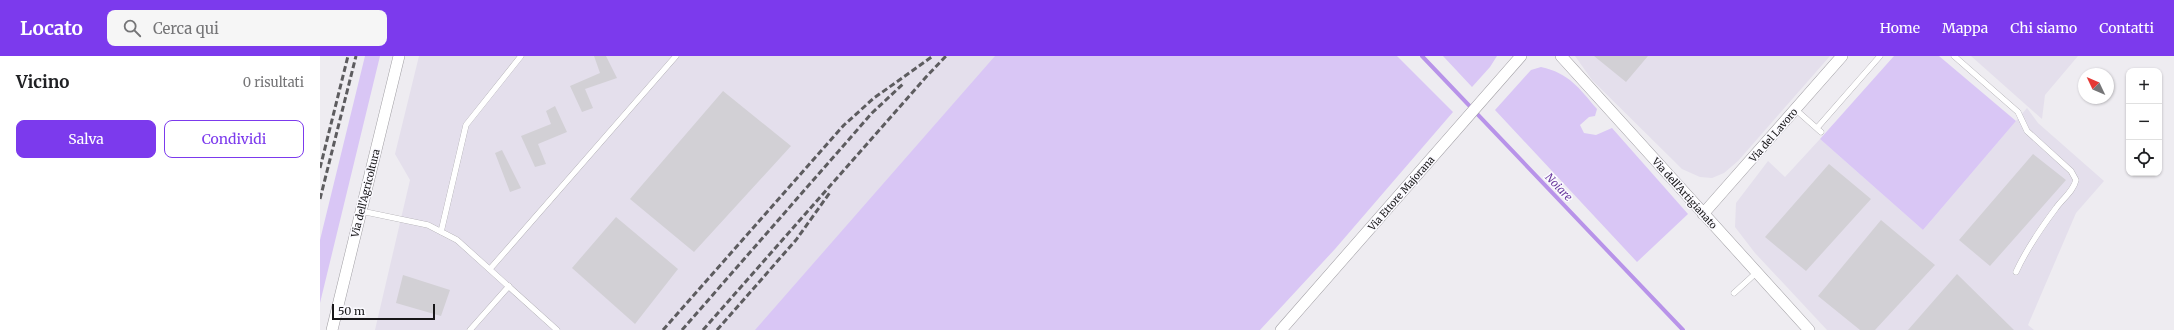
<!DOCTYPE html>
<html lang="it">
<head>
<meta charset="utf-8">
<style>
  :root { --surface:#fff; --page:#f6f6f6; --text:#202124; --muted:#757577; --line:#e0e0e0; --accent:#7c3aed }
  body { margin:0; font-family:Merriweather,serif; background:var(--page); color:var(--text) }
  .controls { position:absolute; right:12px; top:12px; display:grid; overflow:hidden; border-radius:8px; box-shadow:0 1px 3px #0004 }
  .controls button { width:36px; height:36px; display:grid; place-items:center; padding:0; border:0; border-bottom:1px solid var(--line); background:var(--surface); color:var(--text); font:20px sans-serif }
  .compass { position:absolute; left:1758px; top:12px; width:36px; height:36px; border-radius:50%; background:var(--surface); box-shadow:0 1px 3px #0004; rotate:314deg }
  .scale { position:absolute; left:12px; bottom:10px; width:103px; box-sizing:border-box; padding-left:4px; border:2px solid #181719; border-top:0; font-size:11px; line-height:14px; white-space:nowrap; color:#181719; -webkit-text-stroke:3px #fbfaff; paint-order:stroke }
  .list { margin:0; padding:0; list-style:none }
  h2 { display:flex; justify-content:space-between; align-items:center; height:52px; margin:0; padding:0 16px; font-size:17px }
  h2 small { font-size:13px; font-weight:400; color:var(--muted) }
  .actions { display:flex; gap:8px; padding:12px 16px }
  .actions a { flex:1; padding:9px 0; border:1px solid var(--accent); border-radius:8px; text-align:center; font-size:14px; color:var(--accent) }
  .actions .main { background:var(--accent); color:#fff }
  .icon { flex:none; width:22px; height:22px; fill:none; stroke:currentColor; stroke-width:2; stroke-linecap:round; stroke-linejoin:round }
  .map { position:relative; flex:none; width:1854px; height:274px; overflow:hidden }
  header { display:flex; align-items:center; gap:24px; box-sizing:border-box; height:56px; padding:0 20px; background:var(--accent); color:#fff }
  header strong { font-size:19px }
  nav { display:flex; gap:22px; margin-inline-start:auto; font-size:14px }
  .search { width:280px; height:36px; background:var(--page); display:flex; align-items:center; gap:10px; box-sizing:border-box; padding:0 14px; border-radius:8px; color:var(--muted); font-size:15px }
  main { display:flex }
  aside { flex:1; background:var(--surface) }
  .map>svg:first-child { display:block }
</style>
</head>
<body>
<header>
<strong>Locato</strong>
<div class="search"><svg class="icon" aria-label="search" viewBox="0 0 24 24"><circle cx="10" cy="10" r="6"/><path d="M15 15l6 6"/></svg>Cerca qui</div>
<nav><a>Home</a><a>Mappa</a><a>Chi siamo</a><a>Contatti</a></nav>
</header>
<main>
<aside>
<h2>Vicino<small>0 risultati</small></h2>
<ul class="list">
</ul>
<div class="actions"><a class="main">Salva</a><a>Condividi</a></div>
</aside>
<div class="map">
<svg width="1854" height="274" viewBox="0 0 1854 274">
  <rect width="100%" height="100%" fill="#eeecf1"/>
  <path fill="#e4dfec" d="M 99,0 L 676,0 L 438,274 L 55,274 L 90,124 L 75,98 Z
    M 1255,0 L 1510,0 L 1418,105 L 1404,117 L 1392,122 L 1380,121 L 1362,113 L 1272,24 Z
    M 1651,0 L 1758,0 L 1725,39 L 1722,63 Z
    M 1707,52 L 1718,67 L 1784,125 L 1756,157 L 1708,269 L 1714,274 L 1507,274 L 1435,197 L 1415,171 L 1416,147 L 1448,105 L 1465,121 L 1500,83 L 1603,174 Z"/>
  <path fill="#d9c6f5" d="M 45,0 L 60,0 L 0,247 L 0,184 Z
    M 675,0 L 1077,0 L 1133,56 L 1015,193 L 940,274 L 435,274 Z
    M 1123,0 L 1177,0 L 1170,11 L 1152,31 Z
    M 1574,0 L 1619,0 L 1696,65 L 1603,174 L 1500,83 Z
    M 1221,11 C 1249,17 1259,32 1277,53 L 1275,60 L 1269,61 L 1260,69 L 1264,77 L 1276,79 L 1292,72 L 1368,158 L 1317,206 L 1175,54 L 1211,14 Z"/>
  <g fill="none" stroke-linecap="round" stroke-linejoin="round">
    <path stroke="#b893e9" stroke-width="4" d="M 1102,0 L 1363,274"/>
  </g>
  <path fill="#d2d0d5" d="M 274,0 L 286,0 L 297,22 L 265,33 L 273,52 L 262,56 L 250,30 L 280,17 Z
    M 1274,0 L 1328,0 L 1306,26 Z
    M 403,35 L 471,90 L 374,196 L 310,143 Z
    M 235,50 L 247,76 L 218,88 L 226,108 L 215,111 L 201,80 L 231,68 L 226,55 Z
    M 182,94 L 201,132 L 190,136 L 175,97 Z
    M 1713,98 L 1746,124 L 1670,210 L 1639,184 Z
    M 1509,108 L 1551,143 L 1486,215 L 1445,181 Z
    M 296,161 L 358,213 L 315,268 L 252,212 Z
    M 1561,164 L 1615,209 L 1555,274 L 1540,274 L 1498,240 Z
    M 1637,218 L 1694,274 L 1588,274 Z
    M 83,219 L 130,234 L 121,260 L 76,247 Z"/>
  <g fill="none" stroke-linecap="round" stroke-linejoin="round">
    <g stroke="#a19fa4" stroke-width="6">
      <path id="service" d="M 1634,0 L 1698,56 L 1707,75 L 1751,115 L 1756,124 C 1753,136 1743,142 1736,152 C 1721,172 1707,192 1696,216
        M 1475,53 L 1501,76
        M 1497,72 L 1560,0
        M 41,155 L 108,169 L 137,184 L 237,274
        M 121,176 L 146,69 L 201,0
        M 170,213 L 356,0
        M 1414,237 L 1436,217
        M 150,274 L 189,230"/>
    </g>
    <g stroke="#a19fa4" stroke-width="12">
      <path id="minor" d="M 1241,0 L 1489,274
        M 1383,158 L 1522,0
        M 12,274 L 79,0
        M 961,274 L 1201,0"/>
    </g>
    <use href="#service" stroke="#fff" stroke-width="5.5"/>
    <use href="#minor" stroke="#fff" stroke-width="11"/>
    <path stroke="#5d5c5f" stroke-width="3" stroke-dasharray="6 3" stroke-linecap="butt" d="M 0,112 L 28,0
      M 0,143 L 36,0
      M 343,274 L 524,69 L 554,42 L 613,0
      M 362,274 L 552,57 L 584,27
      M 383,274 L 606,21 L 626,0
      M 397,274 L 476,184 L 511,135"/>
  </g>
  <g text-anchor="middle" stroke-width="3" stroke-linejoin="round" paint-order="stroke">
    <g font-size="10" fill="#181719" stroke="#fbfaff">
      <text transform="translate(1453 79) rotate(-49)" y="4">Via del Lavoro</text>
      <text transform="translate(45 137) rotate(-76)" y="4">Via dell'Agricoltura</text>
      <text transform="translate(1081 137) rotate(-49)" y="4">Via Ettore Majorana</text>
      <text transform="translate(1365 137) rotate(48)" y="4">Via dell'Artigianato</text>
    </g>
    <g font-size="11" font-style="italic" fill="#6b3a9e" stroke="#fbfaff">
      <text transform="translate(1239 131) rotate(46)" y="4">Noiare</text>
    </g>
  </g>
</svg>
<div class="controls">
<button>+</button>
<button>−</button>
<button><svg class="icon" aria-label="locate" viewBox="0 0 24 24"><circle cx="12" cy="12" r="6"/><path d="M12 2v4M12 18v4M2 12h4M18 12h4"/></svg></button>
</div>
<svg class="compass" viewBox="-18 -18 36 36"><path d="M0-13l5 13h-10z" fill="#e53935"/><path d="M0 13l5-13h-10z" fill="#757577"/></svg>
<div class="scale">50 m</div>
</div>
</main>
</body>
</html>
